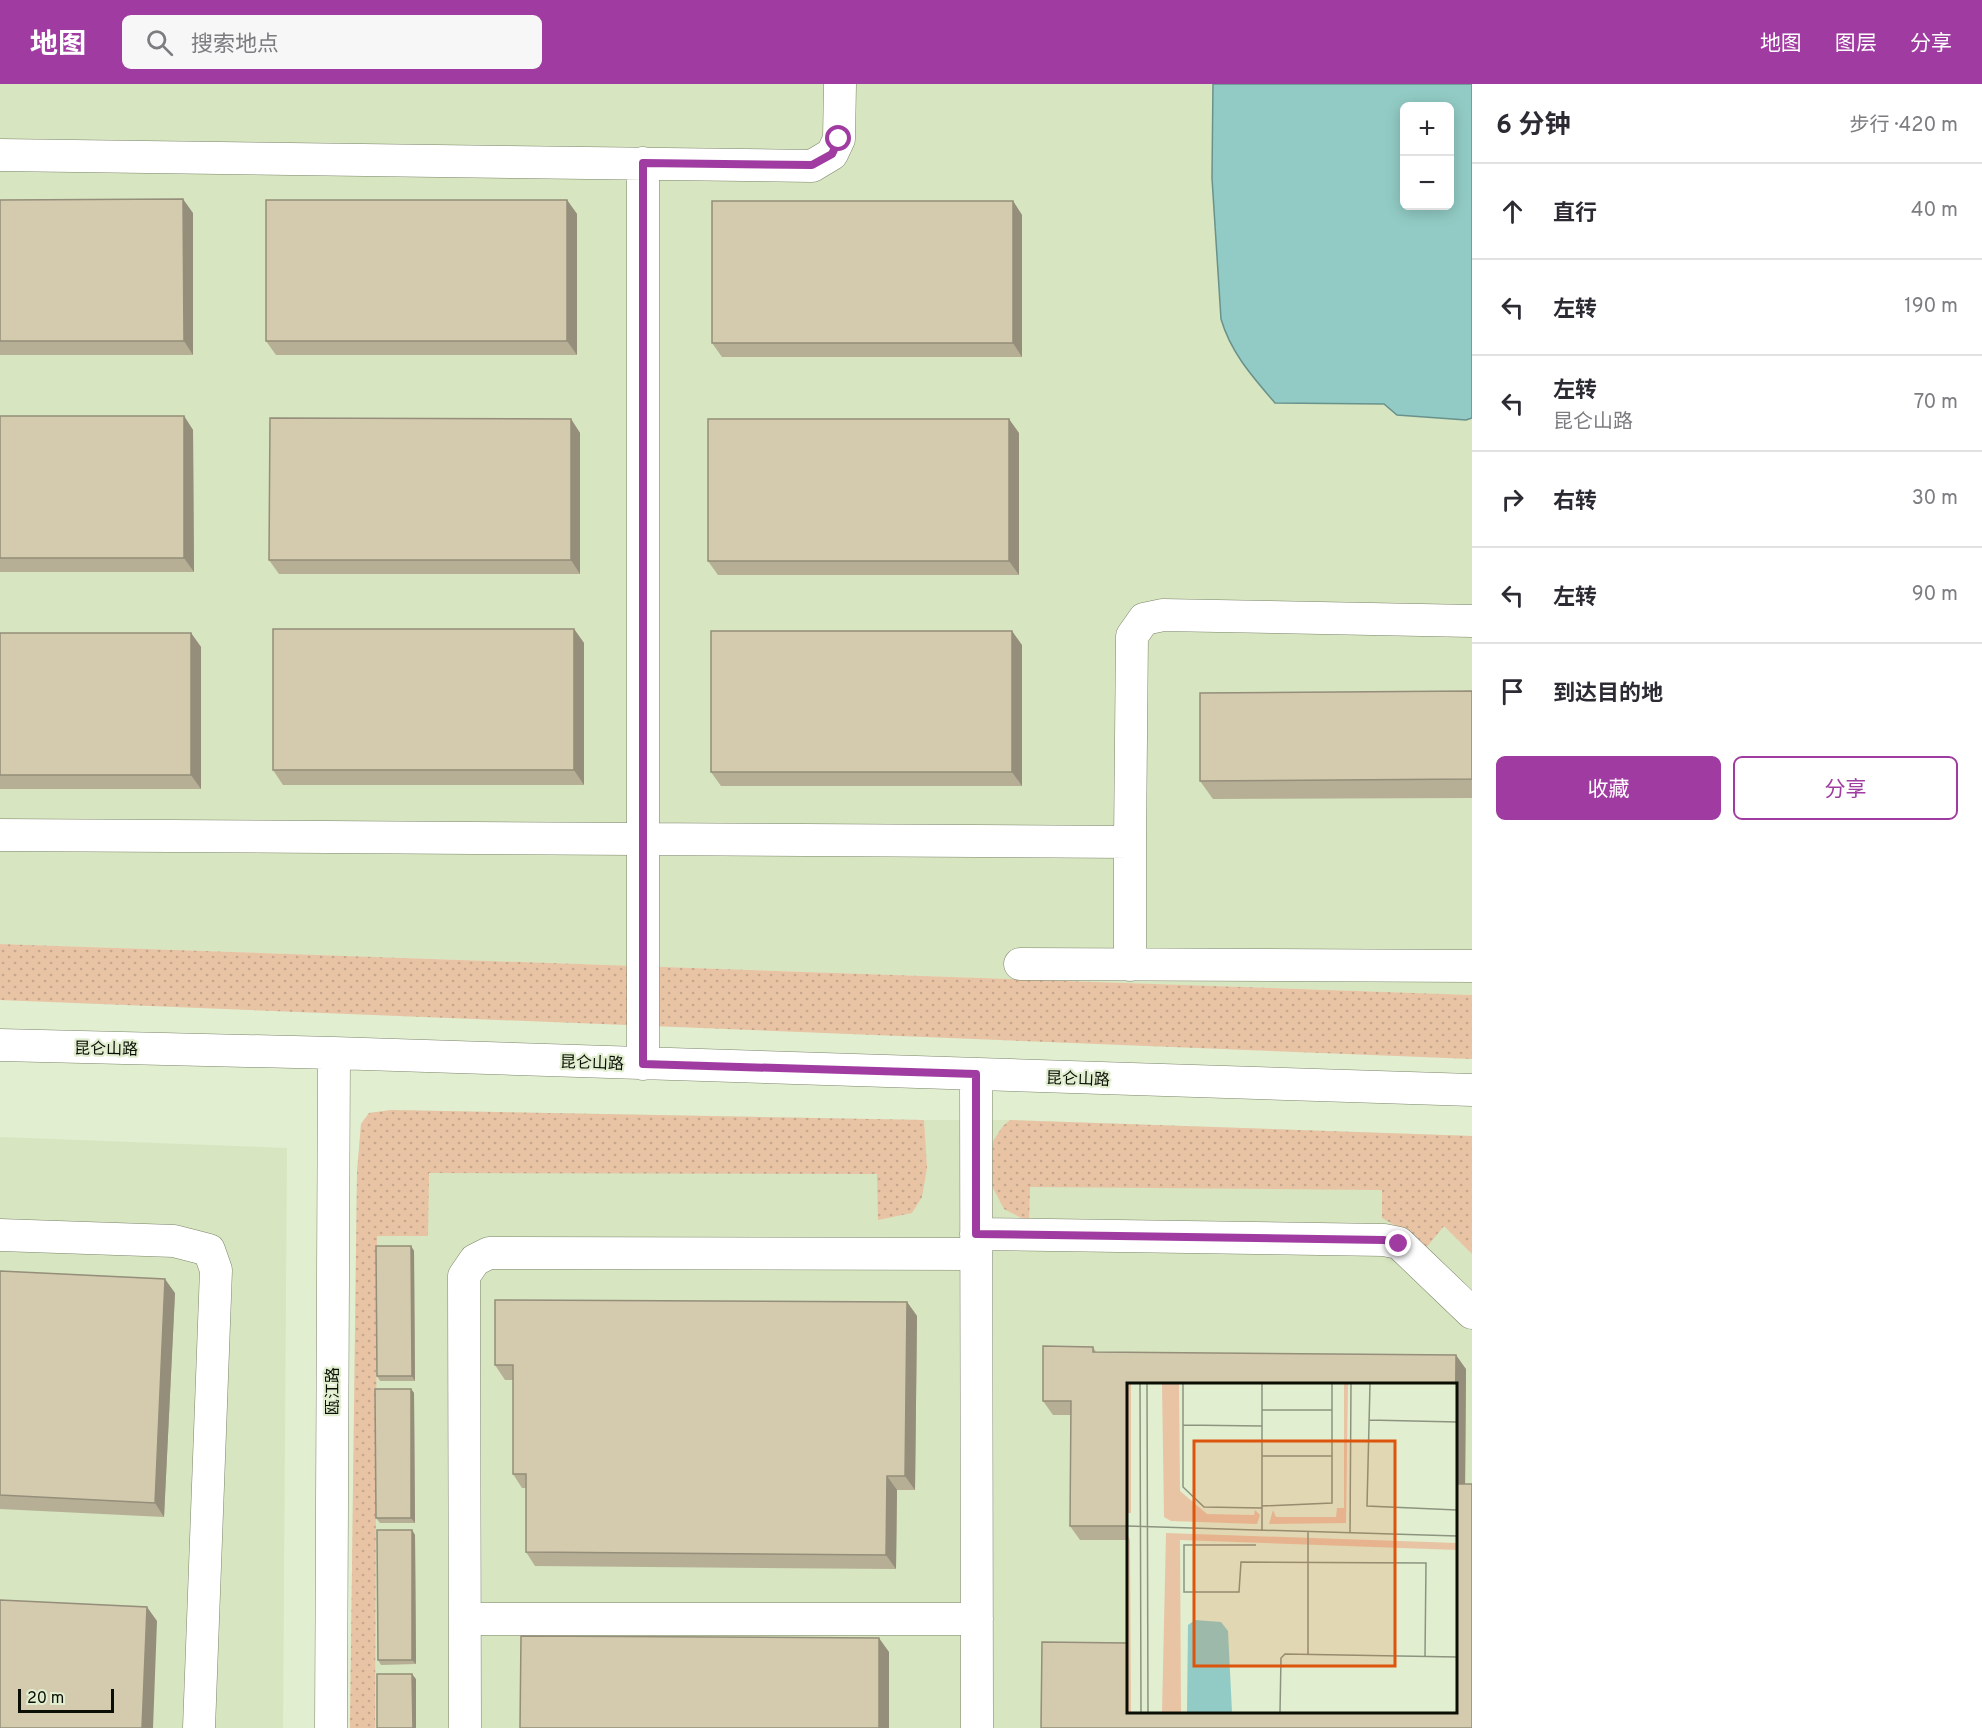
<!DOCTYPE html>
<html lang="zh">
<head>
<meta charset="utf-8">
<style>
  :root { --surface:#fff; --page:#f7f7f7; --text:#2b2b33; --muted:#7c7c81; --line:#e1e1e2; --accent:#a03ca1 }
  body { margin:0; font-family:Overpass,"Noto Sans SC",sans-serif; background:var(--page); color:var(--text) }
  .controls { position:absolute; right:18px; top:18px; display:grid; overflow:hidden; border-radius:9px; box-shadow:0 3px 15px #0003 }
  .controls button { width:54px; height:54px; display:grid; place-items:center; padding:0; border:0; border-bottom:2px solid var(--line); background:var(--surface); color:var(--text); font:30px sans-serif }
  .scale { position:absolute; left:18px; bottom:15px; width:96px; box-sizing:border-box; padding-left:6px; border:3px solid #0a0e05; border-top:0; font-size:16px; line-height:21px; white-space:nowrap; color:#0a0e05; -webkit-text-stroke:4px #e2eed0; paint-order:stroke }
  .stop { position:absolute; width:18px; height:18px; margin:-14px; border:4px solid #a03ca1; border-radius:50%; background:#fff }
  .stop.end { background:#a03ca1; border-color:#fff; box-shadow:0 2px 6px #0008 }
  .list { margin:0; padding:0; list-style:none }
  h2 { display:flex; justify-content:space-between; align-items:center; height:78px; margin:0; padding:0 24px; font-size:26px }
  h2 small { font-size:20px; font-weight:400; color:var(--muted) }
  .list li { display:grid; grid-template-columns:39px 1fr auto; gap:18px; align-items:center; box-sizing:border-box; height:96px; padding:0 24px; border-top:2px solid var(--line) }
  .list b { display:block; font-size:22px; white-space:nowrap }
  .list p { margin:0; font-size:20px; white-space:nowrap; color:var(--muted) }
  .list em { font-size:20px; font-style:normal; color:var(--muted) }
  .actions { display:flex; gap:12px; padding:18px 24px }
  .actions a { flex:1; padding:14px 0; border:2px solid var(--accent); border-radius:9px; text-align:center; font-size:21px; color:var(--accent) }
  .actions .main { background:var(--accent); color:#fff }
  .icon { flex:none; width:33px; height:33px; fill:none; stroke:currentColor; stroke-width:2; stroke-linecap:round; stroke-linejoin:round }
  .map { position:relative; flex:none; width:1472px; height:1644px; overflow:hidden }
  header { display:flex; align-items:center; gap:36px; box-sizing:border-box; height:84px; padding:0 30px; background:var(--accent); color:#fff }
  header strong { font-size:28px }
  nav { display:flex; gap:33px; margin-inline-start:auto; font-size:21px }
  .search { width:420px; height:54px; background:var(--page); display:flex; align-items:center; gap:15px; box-sizing:border-box; padding:0 21px; border-radius:9px; color:var(--muted); font-size:22px }
  main { display:flex }
  aside { flex:1; background:var(--surface) }
  .map>svg:first-child { display:block }
</style>
</head>
<body>
<header>
<strong>地图</strong>
<div class="search"><svg class="icon" aria-label="search" viewBox="0 0 24 24"><circle cx="10" cy="10" r="6"/><path d="M15 15l6 6"/></svg>搜索地点</div>
<nav><a>地图</a><a>图层</a><a>分享</a></nav>
</header>
<main>
<div class="map">
<svg width="1472" height="1644" viewBox="0 0 1472 1644">
  <defs>
    <pattern id="grass-dots" width="8" height="8" patternUnits="userSpaceOnUse" patternTransform="scale(1.5)"><rect width="8" height="8" fill="#e8c4a5"/><path d="M2 2h.1M6 6h.1" fill="none" stroke="#c6a78d" stroke-width="1.8" stroke-linecap="round"/></pattern>
  </defs>
  <rect width="100%" height="100%" fill="#e2eed0"/>
  <path fill="#d7e5c0" fill-rule="evenodd" d="M 0,0 L 1472,0 L 1472,911 L 0,860 ZM 1404,22 L 1450,22 L 1450,122 L 1404,122 Z
    M 391,1026 L 924,1036 L 1010,1036 L 1472,1052 L 1472,1644 L 350,1644 L 357,1088 L 361,1040 L 369,1029 ZM 1128,1300 L 1456,1300 L 1456,1628 L 1128,1628 Z
    M 0,1053 L 287,1064 L 283,1644 L 0,1644 Z"/>
  <path fill="url(#grass-dots)" d="M 0,860 L 1472,911 L 1472,975 L 0,916 Z
    M 391,1026 L 924,1036 L 927,1084 L 922,1113 L 912,1129 L 878,1136 L 877,1090 L 429,1089 L 428,1152 L 377,1152 L 375,1644 L 350,1644 L 357,1088 L 361,1040 L 369,1029 Z
    M 1010,1036 L 1472,1052 L 1472,1170 L 1444,1142 L 1426,1164 L 1401,1145 L 1382,1134 L 1382,1106 L 1030,1103 L 1029,1138 L 1004,1125 L 992,1102 L 990,1087 L 993,1057 L 1003,1042 Z"/>
  <path fill="#92cbc5" stroke="#69928b" stroke-width="1.5" fill-rule="evenodd" d="M 1213,0 L 1472,0 L 1472,334 L 1466,336 L 1397,331 L 1384,320 L 1275,319 C 1252,292 1231,269 1221,235 L 1212,94 ZM 1404,22 L 1450,22 L 1450,122 L 1404,122 Z"/>
  <g fill="none" stroke-linecap="round" stroke-linejoin="round">
    <g stroke="#7b856a" stroke-width="33">
      <path id="minor" d="M 0,71 L 812,82 L 832,70 L 839,55 L 840,0
        M 643,79 L 643,980
        M 0,751 L 1130,758 L 1132,552 L 1144,535 L 1163,531 L 1472,537
        M 1130,758 L 1130,881
        M 1020,880 L 1472,882
        M 0,961 L 334,969 L 1472,1006
        M 976,990 L 977,1644
        M 976,1150 L 1384,1156 L 1399,1159 L 1472,1229
        M 0,1151 L 174,1157 L 209,1166 L 216,1186 L 199,1644
        M 465,1535 L 977,1535
        M 331,1644 L 334,969
        M 465,1644 L 464,1192 L 475,1176 L 489,1169 L 976,1170"/>
    </g>
    <use href="#minor" stroke="#fff" stroke-width="32"/>
  </g>
  <path fill="#b6af96" d="M 0,116 L 193,129 L 193,271 L 0,271 Z
    M 567,116 L 577,130 L 577,271 L 276,271 L 266,257 Z
    M 1013,117 L 1022,131 L 1022,273 L 722,273 L 712,259 Z
    M 0,332 L 184,332 L 193,346 L 194,488 L 0,488 Z
    M 571,335 L 580,349 L 580,490 L 279,490 L 269,476 Z
    M 1019,349 L 1019,491 L 718,491 L 708,477 Z
    M 574,545 L 584,559 L 584,701 L 283,701 L 273,686 Z
    M 0,549 L 191,549 L 201,563 L 201,705 L 0,705 Z
    M 1022,561 L 1022,702 L 721,702 L 711,688 Z
    M 1472,607 L 1472,714 L 1213,715 L 1200,697 Z
    M 411,1162 L 414,1167 L 415,1297 L 380,1297 L 377,1292 Z
    M 0,1187 L 175,1209 L 164,1433 L 0,1425 Z
    M 907,1218 L 917,1232 L 915,1406 L 897,1406 L 896,1485 L 535,1482 L 526,1468 L 526,1404 L 522,1404 L 513,1390 L 513,1296 L 505,1296 L 495,1281 Z
    M 1093,1263 L 1096,1268 L 1466,1285 L 1465,1400 L 1455,1628 L 1455,1300 L 1128,1300 L 1128,1456 L 1080,1456 L 1070,1442 L 1071,1331 L 1053,1331 L 1043,1317 Z
    M 411,1305 L 414,1309 L 415,1439 L 380,1439 L 376,1434 Z
    M 412,1446 L 415,1451 L 416,1580 L 381,1581 L 378,1576 Z"/>
  <path fill="#948e7a" d="M 183,115 L 193,129 L 193,271 L 184,257 Z
    M 567,116 L 577,130 L 577,271 L 567,257 Z
    M 1013,117 L 1022,131 L 1022,273 L 1013,259 Z
    M 184,332 L 193,346 L 194,488 L 184,474 Z
    M 571,335 L 580,349 L 580,490 L 571,476 Z
    M 1009,335 L 1019,349 L 1019,491 L 1009,477 Z
    M 574,545 L 584,559 L 584,701 L 574,686 Z
    M 1012,547 L 1022,561 L 1022,702 L 1012,688 Z
    M 191,549 L 201,563 L 201,705 L 191,691 Z
    M 411,1162 L 414,1167 L 415,1297 L 412,1292 Z
    M 165,1195 L 175,1209 L 164,1433 L 155,1419 Z
    M 907,1218 L 917,1232 L 915,1406 L 905,1392 Z
    M 1456,1271 L 1466,1285 L 1465,1414 L 1455,1400 Z
    M 411,1305 L 414,1309 L 415,1439 L 411,1434 Z
    M 887,1392 L 897,1406 L 896,1485 L 886,1471 Z
    M 412,1446 L 415,1451 L 416,1580 L 412,1576 Z
    M 147,1523 L 157,1537 L 153,1644 L 142,1644 Z
    M 879,1554 L 889,1568 L 889,1644 L 879,1644 Z
    M 412,1590 L 416,1595 L 416,1644 L 413,1644 Z"/>
  <path fill="#d4cbae" stroke="#948e7a" stroke-width="1.5" d="M 183,115 L 184,257 L 0,257 L 0,116 Z
    M 266,116 L 567,116 L 567,257 L 266,257 Z
    M 712,117 L 1013,117 L 1013,259 L 712,259 Z
    M 0,332 L 184,332 L 184,474 L 0,474 Z
    M 270,334 L 571,335 L 571,476 L 269,476 Z
    M 708,335 L 1009,335 L 1009,477 L 708,477 Z
    M 273,545 L 574,545 L 574,686 L 273,686 Z
    M 711,547 L 1012,547 L 1012,688 L 711,688 Z
    M 0,549 L 191,549 L 191,691 L 0,691 Z
    M 1472,607 L 1472,695 L 1200,697 L 1200,609 Z
    M 376,1162 L 411,1162 L 412,1292 L 377,1292 Z
    M 0,1187 L 165,1195 L 155,1419 L 0,1411 Z
    M 495,1216 L 907,1218 L 905,1392 L 887,1392 L 886,1471 L 526,1468 L 526,1390 L 513,1390 L 513,1281 L 495,1281 Z
    M 1043,1262 L 1093,1263 L 1093,1268 L 1456,1271 L 1455,1395 L 1455,1300 L 1128,1300 L 1128,1442 L 1070,1442 L 1071,1317 L 1043,1317 Z
    M 375,1305 L 411,1305 L 411,1434 L 376,1434 Z
    M 1455,1400 L 1472,1400 L 1472,1644 L 1041,1644 L 1042,1558 L 1128,1559 L 1128,1628 L 1455,1628 Z
    M 377,1446 L 412,1446 L 412,1576 L 378,1576 Z
    M 0,1516 L 147,1523 L 142,1644 L 0,1644 Z
    M 521,1552 L 879,1554 L 879,1644 L 520,1644 Z
    M 377,1590 L 412,1590 L 413,1644 L 377,1644 Z"/>
  <g fill="none" stroke-linecap="round" stroke-linejoin="round">
    <path stroke="#a03ca1" stroke-width="8" d="M 839,55 L 832,70 L 812,81 L 643,79 L 643,980 L 976,990 L 976,1150 L 1384,1156 L 1399,1160"/>
  </g>
  <g text-anchor="middle" stroke-width="4.5" stroke-linejoin="round" paint-order="stroke">
    <g font-size="16" fill="#0a0e05" stroke="#e2eed0">
      <text transform="translate(106 964) rotate(1)" y="6">昆仑山路</text>
      <text transform="translate(592 978) rotate(2)" y="6">昆仑山路</text>
      <text transform="translate(1078 994) rotate(2)" y="6">昆仑山路</text>
      <text transform="translate(332 1307) rotate(-90)" y="6">瓯江路</text>
    </g>
  </g>
  <g transform="translate(1127 1299)">
    <rect width="330" height="330" fill="#e2eed0"/>
    <path d="M 0,1 L 4,1 L 4,130 L 0,130 ZM 35,1 L 52,1 L 53,108 L 80,131 L 127,132 L 128,127 L 133,132 L 130,141 L 44,138 L 37,134 ZM 217,1 L 221,1 L 219,140 L 142,141 L 146,127 L 149,134 L 209,134 L 210,125 L 217,125 ZM 39,150 L 330,160 L 330,167 L 53,157 L 54,329 L 35,329 ZM 0,151 L 3,157 L 4,329 L 0,329 Z" fill="#e8c4a5"/>
    <path d="M 68,237 L 94,239 L 101,248 L 105,329 L 60,329 L 61,242 Z" fill="#92cbc5"/>
    <path fill="none" stroke="#8c947f" stroke-width="1.5" d="M 13,1 L 14,329M 20,1 L 21,329M 56,1 L 56,104 L 77,124 L 135,125M 135,1 L 135,147M 243,1 L 240,123 L 330,127M 135,27 L 205,27M 242,37 L 330,39M 56,42 L 135,43M 135,73 L 205,73M 135,123 L 205,120 L 205,1M 0,143 L 330,153M 181,149 L 181,272M 223,150 L 224,1M 129,162 L 57,162 L 57,209 L 112,209 L 114,179 L 299,180 L 298,273M 153,329 L 154,275 L 158,271 L 330,274"/>
    <path fill="#dd550c" fill-opacity="0.15" stroke="#dd550c" stroke-width="3" d="M 67,58 L 268,58 L 268,283 L 67,283 Z"/>
    <rect width="330" height="330" fill="none" stroke="#0a0e05" stroke-width="3"/>
  </g>
</svg>
<div class="controls">
<button>+</button>
<button>−</button>
</div>
<div class="scale">20 m</div>
<div class="stop" style="left:839px;top:55px"></div>
<div class="stop end" style="left:1399px;top:1160px"></div>
</div>
<aside>
<h2>6 分钟<small>步行 · 420 m</small></h2>
<ul class="list">
<li><svg class="icon" aria-label="ahead" viewBox="0 0 24 24"><path d="M12 20V5M6 11l6-6 6 6"/></svg><div><b>直行</b></div><em>40 m</em></li>
<li><svg class="icon" aria-label="left" viewBox="0 0 24 24"><path d="M17 20v-9H6M10 6l-5 5 5 5"/></svg><div><b>左转</b></div><em>190 m</em></li>
<li><svg class="icon" aria-label="left" viewBox="0 0 24 24"><path d="M17 20v-9H6M10 6l-5 5 5 5"/></svg><div><b>左转</b><p>昆仑山路</p></div><em>70 m</em></li>
<li><svg class="icon" aria-label="right" viewBox="0 0 24 24"><path d="M7 20v-9h11M14 6l5 5-5 5"/></svg><div><b>右转</b></div><em>30 m</em></li>
<li><svg class="icon" aria-label="left" viewBox="0 0 24 24"><path d="M17 20v-9H6M10 6l-5 5 5 5"/></svg><div><b>左转</b></div><em>90 m</em></li>
<li><svg class="icon" aria-label="arrive" viewBox="0 0 24 24"><path d="M6 21V4h12l-3 4 3 4H6"/></svg><div><b>到达目的地</b></div></li>
</ul>
<div class="actions"><a class="main">收藏</a><a>分享</a></div>
</aside>
</main>
</body>
</html>
